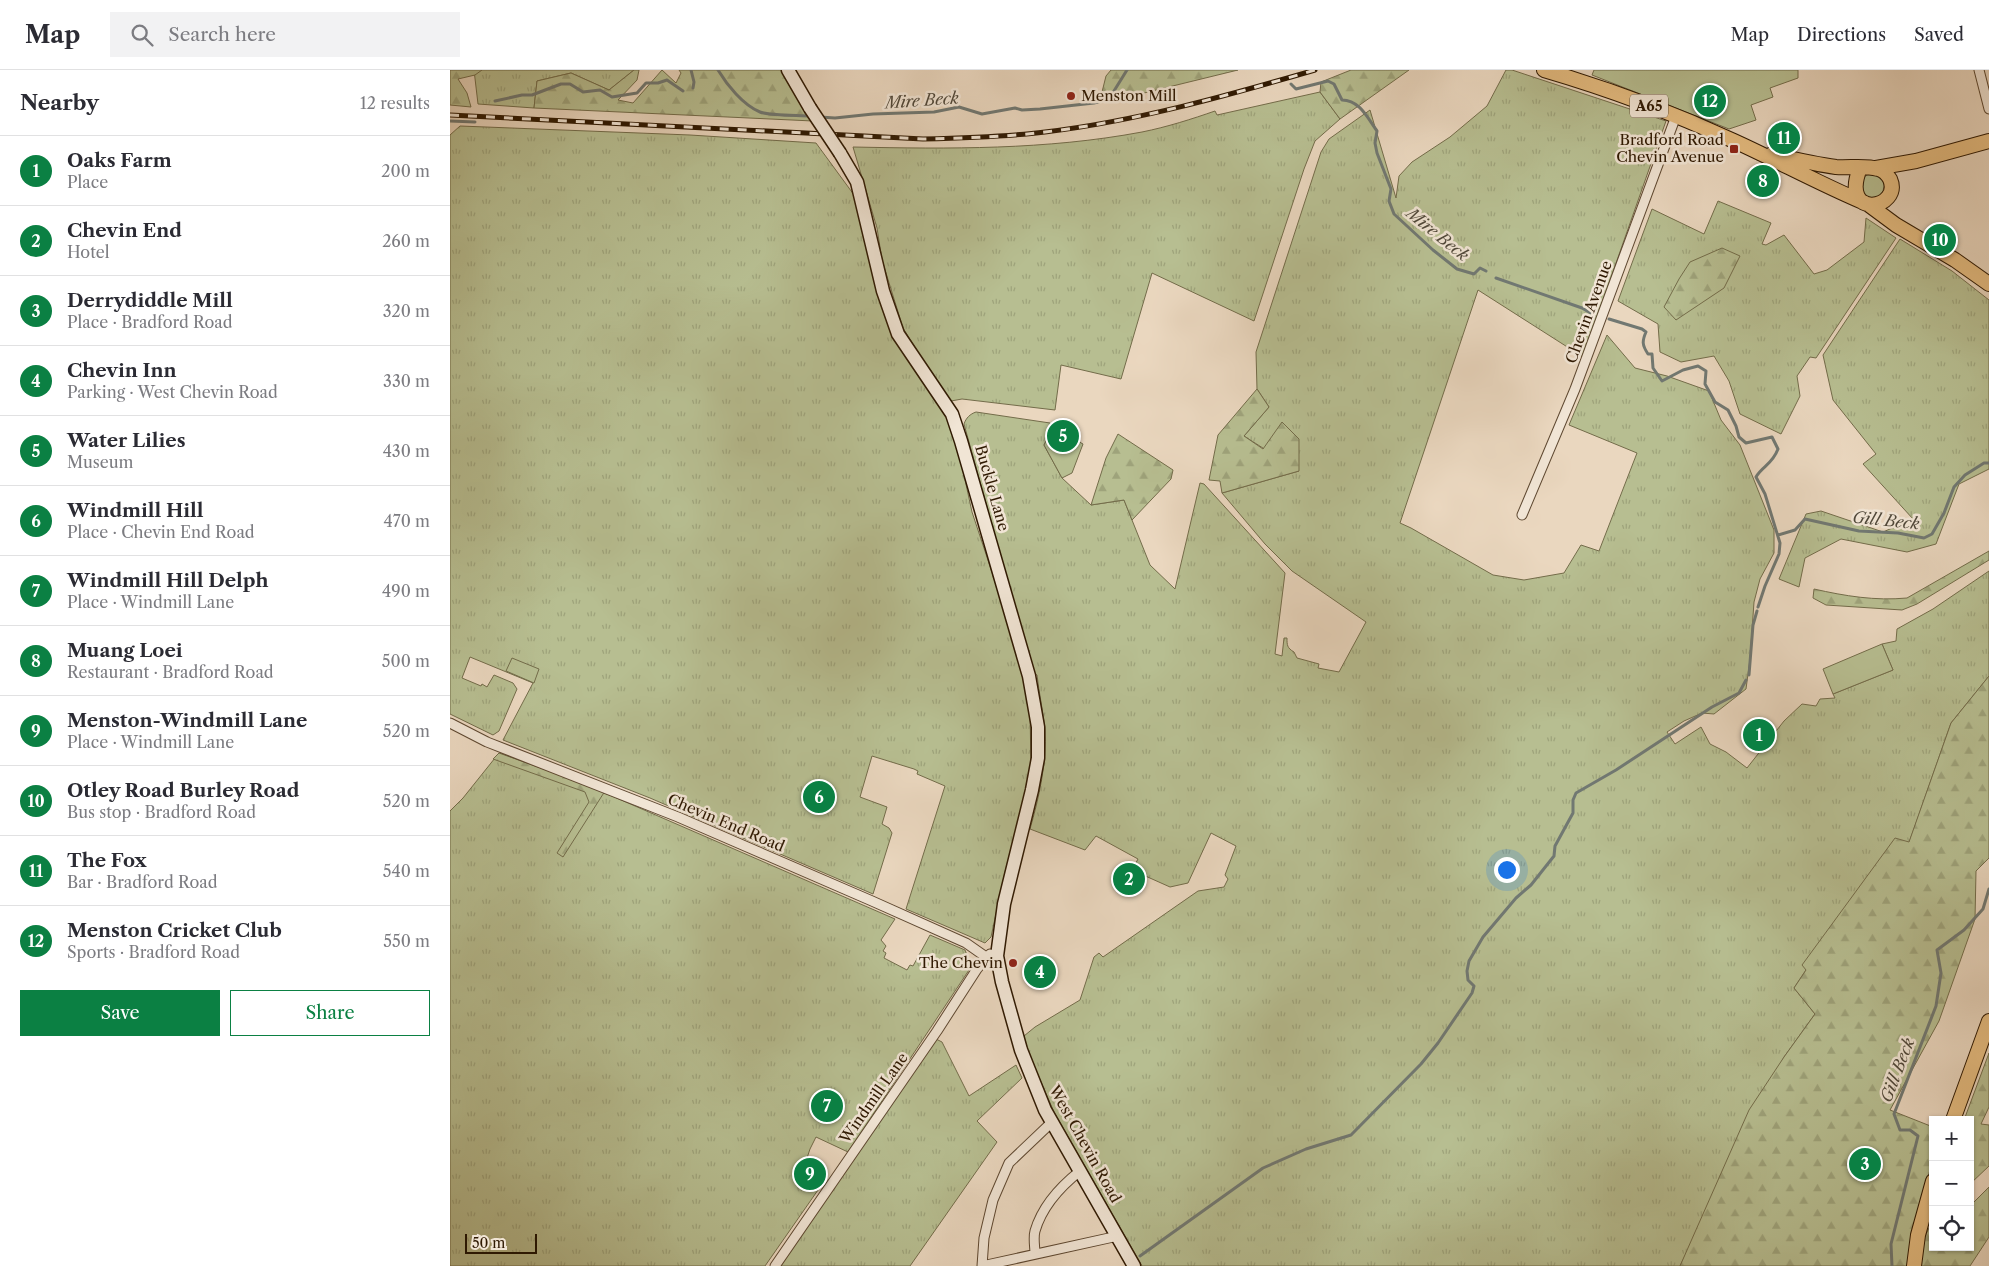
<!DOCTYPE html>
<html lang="en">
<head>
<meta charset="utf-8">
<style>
  :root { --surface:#fff; --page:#f2f2f3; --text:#2b2b33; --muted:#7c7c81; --line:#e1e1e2; --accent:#0b8043 }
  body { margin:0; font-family:"Libre Caslon Text",serif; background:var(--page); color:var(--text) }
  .controls { position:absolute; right:15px; bottom:15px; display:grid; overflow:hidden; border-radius:0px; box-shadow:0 1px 4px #0004 }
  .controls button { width:45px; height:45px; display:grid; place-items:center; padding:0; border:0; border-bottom:1px solid var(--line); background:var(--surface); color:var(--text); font:25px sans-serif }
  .scale { position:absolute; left:15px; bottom:12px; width:72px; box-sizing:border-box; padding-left:5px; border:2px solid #2f1902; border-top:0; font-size:14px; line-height:18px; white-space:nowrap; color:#2f1902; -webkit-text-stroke:4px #f1e5d5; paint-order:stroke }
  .you { position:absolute; left:1056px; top:799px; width:18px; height:18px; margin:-12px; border:4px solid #fff; border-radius:50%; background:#1a73e8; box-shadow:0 0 0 8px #1a73e833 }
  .badge { display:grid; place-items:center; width:32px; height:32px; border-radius:50%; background:var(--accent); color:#fff; font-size:16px; font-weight:700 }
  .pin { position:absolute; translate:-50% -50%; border:2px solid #fff; box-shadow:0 1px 5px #0006 }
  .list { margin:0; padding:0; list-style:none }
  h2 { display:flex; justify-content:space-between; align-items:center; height:65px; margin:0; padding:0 20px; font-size:21px }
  h2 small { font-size:16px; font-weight:400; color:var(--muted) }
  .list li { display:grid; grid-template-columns:32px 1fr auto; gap:15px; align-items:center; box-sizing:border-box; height:70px; padding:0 20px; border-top:1px solid var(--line) }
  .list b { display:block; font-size:19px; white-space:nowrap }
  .list p { margin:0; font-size:16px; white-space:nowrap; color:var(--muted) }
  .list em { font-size:16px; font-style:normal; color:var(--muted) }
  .actions { display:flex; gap:10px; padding:15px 20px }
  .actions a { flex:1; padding:11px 0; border:1px solid var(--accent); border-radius:0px; text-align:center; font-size:18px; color:var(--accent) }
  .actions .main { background:var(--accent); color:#fff }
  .icon { flex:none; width:28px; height:28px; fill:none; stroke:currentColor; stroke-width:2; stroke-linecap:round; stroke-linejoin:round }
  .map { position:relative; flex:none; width:1539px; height:1196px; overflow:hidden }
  header { display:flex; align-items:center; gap:30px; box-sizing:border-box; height:70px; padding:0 25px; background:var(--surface); border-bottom:1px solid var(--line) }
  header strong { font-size:24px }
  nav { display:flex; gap:28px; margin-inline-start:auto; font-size:18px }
  .search { width:350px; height:45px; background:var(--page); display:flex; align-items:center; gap:12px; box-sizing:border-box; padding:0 18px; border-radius:0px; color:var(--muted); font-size:19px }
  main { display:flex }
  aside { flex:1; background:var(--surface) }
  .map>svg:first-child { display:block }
</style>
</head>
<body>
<header>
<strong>Map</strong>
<div class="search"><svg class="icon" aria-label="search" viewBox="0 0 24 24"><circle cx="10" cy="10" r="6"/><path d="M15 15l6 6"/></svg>Search here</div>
<nav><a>Map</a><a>Directions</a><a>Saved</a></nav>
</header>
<main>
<aside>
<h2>Nearby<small>12 results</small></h2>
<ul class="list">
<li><span class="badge">1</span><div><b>Oaks Farm</b><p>Place</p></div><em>200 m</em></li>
<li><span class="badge">2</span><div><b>Chevin End</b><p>Hotel</p></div><em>260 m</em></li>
<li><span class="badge">3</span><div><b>Derrydiddle Mill</b><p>Place · Bradford Road</p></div><em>320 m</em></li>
<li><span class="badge">4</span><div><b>Chevin Inn</b><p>Parking · West Chevin Road</p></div><em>330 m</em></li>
<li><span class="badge">5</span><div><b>Water Lilies</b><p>Museum</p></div><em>430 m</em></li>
<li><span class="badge">6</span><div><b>Windmill Hill</b><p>Place · Chevin End Road</p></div><em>470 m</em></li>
<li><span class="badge">7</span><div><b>Windmill Hill Delph</b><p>Place · Windmill Lane</p></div><em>490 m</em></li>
<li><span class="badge">8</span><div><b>Muang Loei</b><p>Restaurant · Bradford Road</p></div><em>500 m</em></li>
<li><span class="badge">9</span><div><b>Menston-Windmill Lane</b><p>Place · Windmill Lane</p></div><em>520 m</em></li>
<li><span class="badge">10</span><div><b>Otley Road Burley Road</b><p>Bus stop · Bradford Road</p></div><em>520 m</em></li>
<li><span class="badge">11</span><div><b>The Fox</b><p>Bar · Bradford Road</p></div><em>540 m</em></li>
<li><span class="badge">12</span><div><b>Menston Cricket Club</b><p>Sports · Bradford Road</p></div><em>550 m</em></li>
</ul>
<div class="actions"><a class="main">Save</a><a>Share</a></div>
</aside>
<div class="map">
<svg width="1539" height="1196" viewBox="0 0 1539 1196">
  <defs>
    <pattern id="grass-tufts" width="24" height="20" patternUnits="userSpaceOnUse" patternTransform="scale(1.25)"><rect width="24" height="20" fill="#b7be91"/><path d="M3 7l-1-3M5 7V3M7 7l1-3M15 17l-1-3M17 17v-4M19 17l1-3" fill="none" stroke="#9ea37b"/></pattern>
    <pattern id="forest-firs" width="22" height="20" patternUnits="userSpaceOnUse" patternTransform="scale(1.25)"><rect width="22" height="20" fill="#b7be91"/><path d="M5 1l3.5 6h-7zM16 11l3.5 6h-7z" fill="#9ea37b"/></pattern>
  </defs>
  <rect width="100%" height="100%" fill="#ead7bf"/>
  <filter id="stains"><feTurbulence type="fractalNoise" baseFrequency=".004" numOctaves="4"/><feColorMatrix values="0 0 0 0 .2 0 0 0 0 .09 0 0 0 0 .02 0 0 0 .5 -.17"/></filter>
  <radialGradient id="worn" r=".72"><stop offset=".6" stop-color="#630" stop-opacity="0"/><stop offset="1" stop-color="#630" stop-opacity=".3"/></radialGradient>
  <path fill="url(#grass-tufts)" stroke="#736c4a" d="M 24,0 L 184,0 L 159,20 L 121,3 L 87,11 L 84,38 L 28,34 Z
    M 1056,0 L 1062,0 L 1216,51 L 1133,287 L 1028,220 L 950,453 L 961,458 L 1043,505 L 1074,510 L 1114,503 L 1131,475 L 1149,481 L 1187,383 L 1119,355 L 1157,265 L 1185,298 L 1217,306 L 1259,321 L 1271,350 L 1290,375 L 1324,460 L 1324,483 L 1310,509 L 1304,532 L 1300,589 L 1296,619 L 1264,644 L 1252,643 L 1234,651 L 1217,662 L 1225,674 L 1251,657 L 1260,674 L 1276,682 L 1297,698 L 1334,651 L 1352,634 L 1366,636 L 1370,629 L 1385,628 L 1383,624 L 1443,600 L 1432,574 L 1446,571 L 1447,559 L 1483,539 L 1539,501 L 1539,606 L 1501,653 L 1459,773 L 1356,900 L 1344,918 L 1365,944 L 1334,987 L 1230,1196 L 692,1196 L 604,1042 L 575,975 L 574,966 L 585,957 L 630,930 L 644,887 L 649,883 L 653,887 L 748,821 L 774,817 L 778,809 L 775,805 L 786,776 L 761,763 L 738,813 L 720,817 L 682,800 L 688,789 L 646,766 L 635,780 L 580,759 C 589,728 597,692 595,659 C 593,641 589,623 587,605 L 583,603 L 514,354 C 516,348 520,344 526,342 L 600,353 L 604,357 L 594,375 L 612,408 L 641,435 L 674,430 L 700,495 L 725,519 L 750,413 L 754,414 L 835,503 L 825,584 L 832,586 L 834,568 L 837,568 C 837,575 837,578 844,582 L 847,588 L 869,594 L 868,598 L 889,602 L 916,552 L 842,501 L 815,474 L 772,423 L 849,401 L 794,366 L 819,337 L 807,319 L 806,282 L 871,82 L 879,69 L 920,40 L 946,128 L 949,106 L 962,92 L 1000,67 L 1037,36 Z
    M 870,22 L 890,49 L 865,71 L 854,99 L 804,251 L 702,203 L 671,309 L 611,295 L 605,340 L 512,329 L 501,331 L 492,321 L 453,258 L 432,190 L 427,158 L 403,77 C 499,79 596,80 692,62 C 717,57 742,49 765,41 L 767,45 Z
    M 10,56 L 240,65 L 366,73 L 407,129 L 428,225 L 496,345 L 507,373 L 522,442 L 576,605 L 580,638 L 581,702 L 555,802 L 541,867 L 535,873 L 456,839 L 495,716 L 467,704 L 468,701 L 464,699 L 422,686 L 410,727 L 437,737 L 432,754 L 439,758 L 442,763 L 423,824 L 200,728 L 53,670 L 83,613 L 20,587 L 12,608 L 31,616 L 32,614 L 37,617 L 44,605 L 63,613 L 67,619 L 49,661 L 43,665 L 0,644 L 0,65 Z
    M 1268,131 L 1321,153 L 1312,174 L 1316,175 L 1334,165 L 1364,204 L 1377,200 L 1414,172 L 1416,148 L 1446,168 L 1366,288 L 1360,287 L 1347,306 L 1350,326 L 1331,364 L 1290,344 L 1279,311 L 1264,286 L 1231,292 L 1210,282 L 1208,254 L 1168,231 L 1202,139 L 1254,164 Z
    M 1450,169 L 1502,201 L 1539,230 L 1539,399 L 1509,414 L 1486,474 L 1457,482 L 1391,469 L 1355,488 L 1349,517 L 1329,509 L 1356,444 L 1371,441 L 1433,462 L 1463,449 L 1413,394 L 1426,384 L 1383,330 L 1373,285 Z
    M 49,683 L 162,726 L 445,849 L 431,870 L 436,876 L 433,881 L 436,883 L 434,888 L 457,900 L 460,895 L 463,896 L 480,865 L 515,880 L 521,895 L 519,900 L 398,1082 L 366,1067 L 360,1079 L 349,1112 L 368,1120 L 315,1196 L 0,1196 L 0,741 L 13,728 Z
    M 486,969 L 492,972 L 519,1026 L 566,995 L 572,1008 L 527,1051 L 547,1072 L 460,1196 L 330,1196 Z"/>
  <path fill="url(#forest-firs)" stroke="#736c4a" d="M 0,0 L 32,0 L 25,5 L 8,9 L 17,23 L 21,37 L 0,35 Z
    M 184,0 L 189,0 L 187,10 L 168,30 L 183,33 L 212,0 L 226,13 L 231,3 L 229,0 L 334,0 L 363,51 L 84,38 L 87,11 L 121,3 L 159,20 Z
    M 661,0 L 788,0 L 694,23 L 650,30 L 656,6 Z
    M 901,0 L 959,0 L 890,49 L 870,22 L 871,12 Z
    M 1272,178 L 1290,186 L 1274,218 L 1226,250 L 1214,237 L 1229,209 L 1240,192 Z
    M 807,319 L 819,337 L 794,366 L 813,379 L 832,352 L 849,369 L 849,401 L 772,423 L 770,411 L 759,410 L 768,365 Z
    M 668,364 L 723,400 L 721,409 L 682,450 L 674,430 L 641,435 L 656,388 Z
    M 1539,481 L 1539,490 L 1467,534 L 1452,540 L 1376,535 L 1363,528 L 1364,519 C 1395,526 1425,531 1457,528 Z
    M 1539,606 L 1539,788 L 1526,801 L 1525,849 L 1489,951 L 1440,1040 L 1483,1057 L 1483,1085 L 1459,1196 L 1230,1196 L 1299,1040 L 1334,987 L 1365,944 L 1344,918 L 1356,900 L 1352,895 L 1445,768 L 1459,772 L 1501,653 Z
    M 49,683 L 155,721 L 113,787 L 107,783 L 139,732 L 135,722 L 43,689 Z
    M 1539,983 L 1539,1037 L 1531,1054 L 1539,1055 L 1539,1096 L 1520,1114 L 1520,1050 L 1514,1050 Z
    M 1539,1117 L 1539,1167 L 1520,1196 L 1468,1196 L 1473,1170 L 1483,1150 L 1483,1177 L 1520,1177 L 1520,1136 Z"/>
  <path fill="#b7be91" stroke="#736c4a" d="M 1144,0 L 1348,0 L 1348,8 L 1320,18 L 1323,27 L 1301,35 L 1306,50 L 1279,59 L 1142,5 Z
    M1410 116a12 12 0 1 1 24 0a12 12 0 1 1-24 0Z
    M 608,360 L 633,374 L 622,403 L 612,408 L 594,375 L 599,365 L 605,366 Z
    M 1432,574 L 1443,600 L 1383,624 L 1373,599 Z
    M 62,588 L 89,599 L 84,613 L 56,601 Z"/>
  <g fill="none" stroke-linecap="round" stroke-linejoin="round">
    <path stroke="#717872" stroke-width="3" d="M 241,0 L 244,12 L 243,18
      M 268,0 C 277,15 293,35 310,42 C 320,46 349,45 361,46
      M 841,14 L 846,19 L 878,11 L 884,14 L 892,30 C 910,30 918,49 927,61 L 925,73 L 927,83 L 941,119 L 939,131 L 944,144 L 983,180 L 1007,199 L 1024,204 L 1030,198 L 1036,201
      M 45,31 L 72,25 L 82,25 L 111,14 L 120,14 L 133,22 L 150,20 L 162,27 L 187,23 L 196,13 L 208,13 L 217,10 L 233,21
      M 370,47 L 385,48 L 423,44 L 484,42 L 509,37 L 532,44 L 565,38 L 572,40 L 590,39 L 644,33 L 659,29 L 677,0
      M 0,51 L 25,52
      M 1046,208 L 1132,238 L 1144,245
      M 1159,249 L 1192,259 L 1196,262 C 1192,271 1192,275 1198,284 L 1202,284 L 1203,298 L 1212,311 L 1233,300 L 1248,296 L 1256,301 L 1255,314 L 1265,332 L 1278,340 L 1286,356 L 1289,367 L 1296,373 L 1322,367 L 1328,379 C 1322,395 1312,396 1306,407 L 1315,424 L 1330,473 L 1329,484 L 1315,516 L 1308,537
      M 1328,465 L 1345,460 L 1355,449 L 1409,461 L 1448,463 L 1474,468 L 1482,464 L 1494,443 L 1504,417 L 1515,405 L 1534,393 L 1539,393
      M 1299,605 L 1303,555 L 1307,541
      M 690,1186 L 813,1098 L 856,1079 L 901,1065 L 971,994 L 988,973 L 1022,923 L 1024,916 L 1018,910 L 1017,901 L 1019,891 L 1033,867 L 1066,828 L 1081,815 L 1104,786 L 1105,776 L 1123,743 L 1123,730 L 1126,723 L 1166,700 L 1262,637 L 1289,623 L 1296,610
      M 1442,1196 L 1441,1174 L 1468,1066 L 1460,1060 L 1450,1060 L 1444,1044 L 1486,936 L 1491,903 L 1487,880 L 1514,860 L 1533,839 L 1539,819"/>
    <g stroke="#5e4831" stroke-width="11">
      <path id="street" d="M 1529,0 L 1539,39
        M 1072,445 L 1125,319 L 1226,46
        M 0,653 L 37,672 L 228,747 L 422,831 L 516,873 L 536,887
        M 601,1053 L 559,1093 L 543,1130 L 534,1168 L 532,1196 L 668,1166
        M 585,1184 C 585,1177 583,1168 585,1161 C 592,1137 611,1116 630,1101
        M 325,1196 L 487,961 L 527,899 L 540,884"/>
    </g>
    <g stroke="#2f1902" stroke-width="15">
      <path id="secondary" d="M 338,0 L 360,38
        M 390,83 L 407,112 L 433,221 L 448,264 L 502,344 L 511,371 L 579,606 L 588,657 L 588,688 L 582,720 L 554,834 L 547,886 L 552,912 L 571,980 L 595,1040 L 684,1196"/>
    </g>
    <g stroke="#2f1902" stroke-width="16">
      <path id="primary" d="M 1094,0 C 1159,19 1223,43 1284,71 C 1328,91 1370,114 1415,133
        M 1322,84 C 1343,89 1364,94 1386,97 C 1399,98 1416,95 1428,99 C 1433,100 1437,104 1440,109 C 1453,139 1389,151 1410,98
        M 1426,98 L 1466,91 L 1539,71
        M 1419,135 L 1446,155 L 1505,190 L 1539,214
        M 1503,1050 L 1539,951
        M 1464,1196 L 1468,1165 L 1483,1111"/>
    </g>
    <use href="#street" stroke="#f1e5d5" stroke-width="9"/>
    <use href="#secondary" stroke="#f1e5d5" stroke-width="12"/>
    <use href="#primary" stroke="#e5bc80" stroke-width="14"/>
    <g stroke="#2f1902" stroke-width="5">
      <path id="rail" d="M 0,45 L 473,69 C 514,68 555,67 595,62 C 687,51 776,26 865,0"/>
    </g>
    <use href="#rail" stroke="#f1e5d5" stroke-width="3" stroke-dasharray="9" stroke-linecap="butt"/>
    <g stroke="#2f1902" stroke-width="15" stroke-linecap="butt">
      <path id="secondary-bridge" d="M 360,38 L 390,83"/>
    </g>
    <use href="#secondary-bridge" stroke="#f1e5d5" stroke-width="12"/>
  </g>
  <g fill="#8f2418" stroke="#f1e5d5" stroke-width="2">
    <circle cx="621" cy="26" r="5"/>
    <rect x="1279" y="74" width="10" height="10" rx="2.5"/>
    <circle cx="563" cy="893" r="5"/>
  </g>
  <g text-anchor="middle" stroke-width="5" stroke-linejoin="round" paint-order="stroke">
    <rect fill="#f1e5d5" stroke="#695641" stroke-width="1" x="1180" y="24.5" width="38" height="23" rx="4"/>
    <g font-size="14" font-weight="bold" fill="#2f1902">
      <text x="1199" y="41">A65</text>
    </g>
    <g font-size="15" fill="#2f1902" stroke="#f1e5d5" text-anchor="end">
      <text x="631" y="31" text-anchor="start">Menston Mill</text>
      <text x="1274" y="75">Bradford Road<tspan x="1274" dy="17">Chevin Avenue</tspan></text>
      <text x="553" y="898">The Chevin</text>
    </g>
    <g font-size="15" fill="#2f1902" stroke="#f1e5d5">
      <text transform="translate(1139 242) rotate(-70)" y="5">Chevin Avenue</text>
      <text transform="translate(542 418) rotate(74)" y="5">Buckle Lane</text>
      <text transform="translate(276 753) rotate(23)" y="5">Chevin End Road</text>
      <text transform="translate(424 1028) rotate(-55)" y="5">Windmill Lane</text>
      <text transform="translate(635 1074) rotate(61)" y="5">West Chevin Road</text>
    </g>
    <g font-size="16" font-style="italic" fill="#50483a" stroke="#f1e5d5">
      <text transform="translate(472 30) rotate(-4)" y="6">Mire Beck</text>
      <text transform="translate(988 164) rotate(39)" y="6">Mire Beck</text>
      <text transform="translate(1436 450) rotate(6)" y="6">Gill Beck</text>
      <text transform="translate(1447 1000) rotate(-69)" y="6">Gill Beck</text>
    </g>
  </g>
  <rect width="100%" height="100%" filter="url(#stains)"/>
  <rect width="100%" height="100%" fill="url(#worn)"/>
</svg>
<div class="controls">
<button>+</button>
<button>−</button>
<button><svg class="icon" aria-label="locate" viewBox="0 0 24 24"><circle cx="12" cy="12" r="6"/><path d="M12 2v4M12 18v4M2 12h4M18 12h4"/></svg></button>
</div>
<div class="scale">50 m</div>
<div class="you"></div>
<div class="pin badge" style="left:1309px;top:665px">1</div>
<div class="pin badge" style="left:679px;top:809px">2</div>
<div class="pin badge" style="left:1415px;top:1094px">3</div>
<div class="pin badge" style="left:590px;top:902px">4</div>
<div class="pin badge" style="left:613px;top:366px">5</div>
<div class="pin badge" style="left:369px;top:727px">6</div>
<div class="pin badge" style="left:377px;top:1036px">7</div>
<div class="pin badge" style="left:1313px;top:111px">8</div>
<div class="pin badge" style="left:360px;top:1104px">9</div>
<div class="pin badge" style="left:1490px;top:170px">10</div>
<div class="pin badge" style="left:1334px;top:68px">11</div>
<div class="pin badge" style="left:1260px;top:31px">12</div>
</div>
</main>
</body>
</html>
